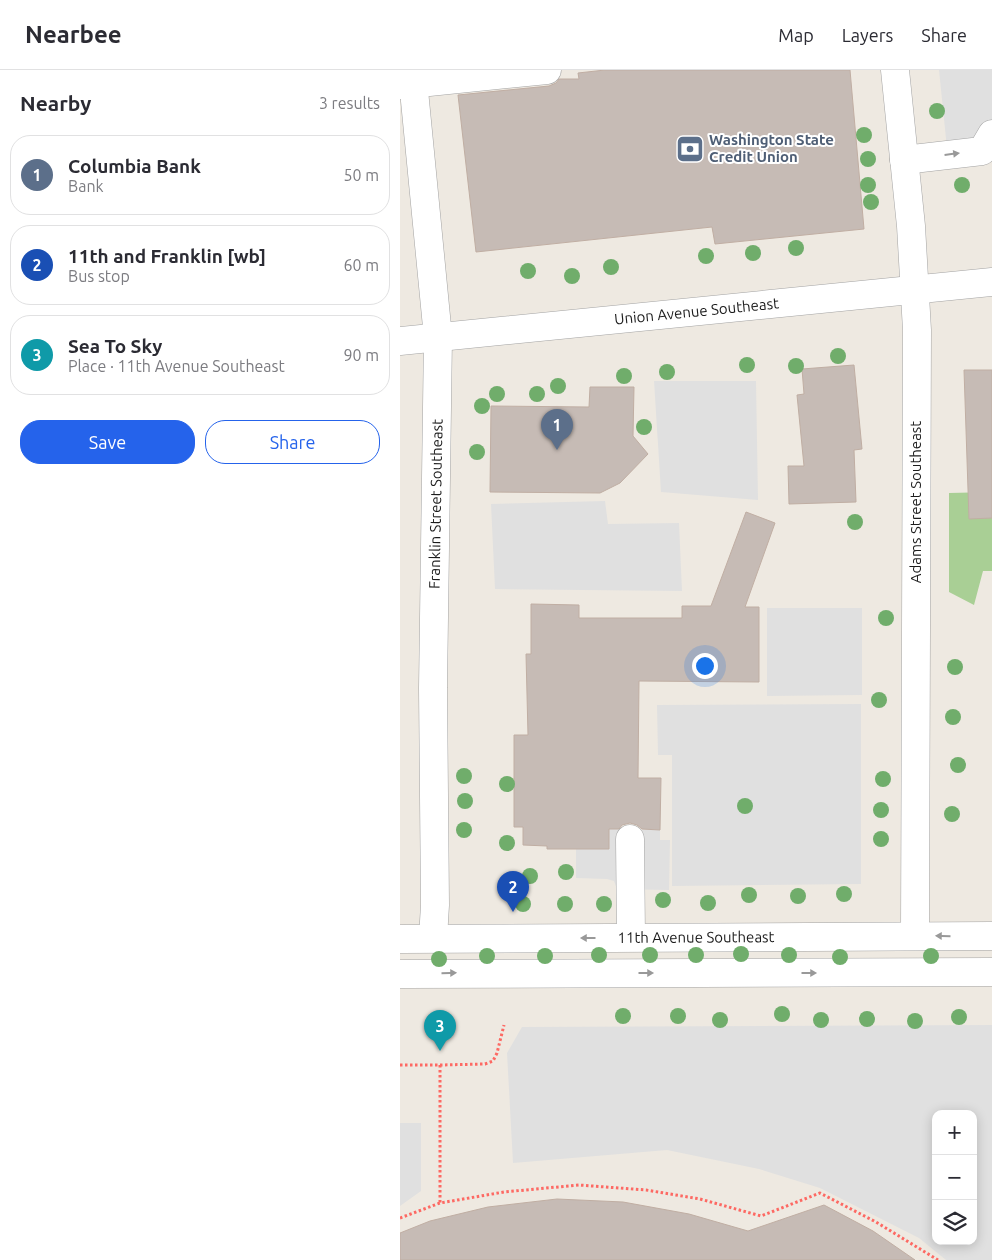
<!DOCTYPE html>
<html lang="en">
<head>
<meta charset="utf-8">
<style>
  :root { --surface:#fff; --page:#f7f7f7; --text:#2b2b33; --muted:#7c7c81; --line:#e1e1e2; --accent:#2563eb }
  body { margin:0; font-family:Ubuntu,sans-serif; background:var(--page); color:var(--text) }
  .controls { position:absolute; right:15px; bottom:15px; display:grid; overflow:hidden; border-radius:10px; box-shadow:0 2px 12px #0003 }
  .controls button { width:45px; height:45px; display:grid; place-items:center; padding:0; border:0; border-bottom:1px solid var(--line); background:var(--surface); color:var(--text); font:25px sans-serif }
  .you { position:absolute; left:304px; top:595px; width:18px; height:18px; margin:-12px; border:4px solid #fff; border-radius:50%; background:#1a73e8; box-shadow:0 0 0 8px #1a73e833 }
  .badge { display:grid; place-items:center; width:32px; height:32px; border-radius:50%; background:var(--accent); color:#fff; font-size:16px; font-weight:700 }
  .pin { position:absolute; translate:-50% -41px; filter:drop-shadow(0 1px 2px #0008) }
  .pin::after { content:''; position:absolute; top:26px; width:18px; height:15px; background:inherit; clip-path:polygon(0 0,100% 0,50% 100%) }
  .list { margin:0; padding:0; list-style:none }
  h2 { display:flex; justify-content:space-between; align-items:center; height:65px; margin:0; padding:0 20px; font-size:21px }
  h2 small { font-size:16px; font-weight:400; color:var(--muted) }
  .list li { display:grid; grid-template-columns:32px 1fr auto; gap:15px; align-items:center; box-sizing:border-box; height:80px; margin:0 10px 10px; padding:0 10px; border:1px solid var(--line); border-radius:20px }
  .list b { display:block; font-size:19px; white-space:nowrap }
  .list p { margin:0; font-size:16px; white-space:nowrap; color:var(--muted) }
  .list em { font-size:16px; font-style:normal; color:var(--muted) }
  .actions { display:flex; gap:10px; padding:15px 20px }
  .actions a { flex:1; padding:11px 0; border:1px solid var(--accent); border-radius:20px; text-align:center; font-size:18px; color:var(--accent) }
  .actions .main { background:var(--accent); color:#fff }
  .icon { flex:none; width:28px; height:28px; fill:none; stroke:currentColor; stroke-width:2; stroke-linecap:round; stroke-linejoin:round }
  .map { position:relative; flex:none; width:592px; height:1190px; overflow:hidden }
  header { display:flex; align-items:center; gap:30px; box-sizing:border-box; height:70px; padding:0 25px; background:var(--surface); border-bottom:1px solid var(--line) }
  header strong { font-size:24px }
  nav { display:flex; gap:28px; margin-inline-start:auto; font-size:18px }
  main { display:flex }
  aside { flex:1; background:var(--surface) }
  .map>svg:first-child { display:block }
</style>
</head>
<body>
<header>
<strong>Nearbee</strong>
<nav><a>Map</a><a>Layers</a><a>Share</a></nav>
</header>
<main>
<aside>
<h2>Nearby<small>3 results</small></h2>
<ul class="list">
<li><span class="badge" style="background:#5c6f8a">1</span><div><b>Columbia Bank</b><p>Bank</p></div><em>50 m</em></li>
<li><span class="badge" style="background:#1a4fb4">2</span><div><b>11th and Franklin [wb]</b><p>Bus stop</p></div><em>60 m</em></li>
<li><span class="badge" style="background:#0f9aa8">3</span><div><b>Sea To Sky</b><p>Place · 11th Avenue Southeast</p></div><em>90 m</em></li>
</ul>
<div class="actions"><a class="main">Save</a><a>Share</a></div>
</aside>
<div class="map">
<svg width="592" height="1190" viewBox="0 0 592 1190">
  <rect width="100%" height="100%" fill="#eee9e1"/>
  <path fill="#a9cf95" d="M 592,422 L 592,501 L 583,501 L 574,535 L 549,522 L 549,423 Z"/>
  <path fill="#e0e0e0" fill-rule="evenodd" d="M 539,0 L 592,0 L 592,91 L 587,94 L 549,98 Z
    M 254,311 L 356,311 L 358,430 L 261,422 Z
    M 205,431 L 208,454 L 279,453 L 282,521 L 95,519 L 91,434 Z
    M 367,538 L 462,538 L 462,625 L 367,626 Z
    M 461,634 L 461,814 L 272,816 L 272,685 L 258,685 L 257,635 Z
    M 209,759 L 260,760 L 260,770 L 270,770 L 269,820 L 217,819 L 214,811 L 207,809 L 176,808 L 176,779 L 209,779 Z
    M 592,955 L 592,1190 L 546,1190 L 519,1168 L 420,1118 L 359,1099 L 267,1080 L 113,1093 L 107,983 L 122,957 ZM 536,1044 L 573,1044 L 573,1171 L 536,1171 Z
    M 0,1053 L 21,1053 L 21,1121 L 0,1136 Z"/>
  <path fill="#c6bbb5" stroke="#c0aea3" d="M 205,0 L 450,0 L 464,159 L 315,174 L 312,157 L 76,182 L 58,25 L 149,16 L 156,13 L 159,9 L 179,9 L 178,3 Z
    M 454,295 L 462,379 L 454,380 L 456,432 L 389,434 L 388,396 L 404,396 L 397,325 L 404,324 L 402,299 Z
    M 564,300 L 592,300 L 592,448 L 569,449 Z
    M 190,317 L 234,317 L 233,366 L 248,384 L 220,413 L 200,423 L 90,422 L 91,336 L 189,337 Z
    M 346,442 L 375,453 L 345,537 L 359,537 L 359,612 L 239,611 L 238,708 L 261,708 L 260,760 L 242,759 L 237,755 L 230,753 L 222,755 L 219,759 L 209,759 L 209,779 L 147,779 L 147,776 L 123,775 L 123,757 L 114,757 L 114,665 L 128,665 L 126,584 L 131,584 L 131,534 L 179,535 L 179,548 L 282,548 L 282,536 L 311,536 Z
    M 157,1129 L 223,1132 L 289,1144 L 348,1161 L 424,1135 L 473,1161 L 515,1190 L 0,1190 L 0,1163 L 30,1151 L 88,1137 Z"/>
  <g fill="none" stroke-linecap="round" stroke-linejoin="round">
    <g stroke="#a3a3a3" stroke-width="29">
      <g id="minor">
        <path d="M 12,0 L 38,267 L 33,618 L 35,835 L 33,868"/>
        <path d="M 495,0 L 511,156 L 517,260 L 515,865"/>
        <path d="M 0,15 L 147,0"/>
        <path d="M 504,90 L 582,81 L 592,64"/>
        <path id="s1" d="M 0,271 L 592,212"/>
        <path d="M 230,769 L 231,867"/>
        <path id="s2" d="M 0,869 L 592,866"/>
        <path d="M 0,904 L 592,902"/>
      </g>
    </g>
    <path stroke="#fd6963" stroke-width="3" stroke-dasharray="2.5 2.5" stroke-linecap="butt" d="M 0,995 L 40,995 L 40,1133
      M 40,995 L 85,994 L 93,991 L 97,983 L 104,955
      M 0,1148 L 40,1133 L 104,1122 L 179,1115 L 246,1120 L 300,1129 L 361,1146 L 420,1123 L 476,1152 L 538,1190"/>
    <use href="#minor" stroke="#fff" stroke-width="28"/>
  </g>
  <g fill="#70ad6b">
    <circle cx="537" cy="41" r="8"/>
    <circle cx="464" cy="65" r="8"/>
    <circle cx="468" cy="89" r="8"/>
    <circle cx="468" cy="115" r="8"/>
    <circle cx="562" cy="115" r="8"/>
    <circle cx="471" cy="132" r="8"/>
    <circle cx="396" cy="178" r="8"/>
    <circle cx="353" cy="183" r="8"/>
    <circle cx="306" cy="186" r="8"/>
    <circle cx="211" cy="197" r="8"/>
    <circle cx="128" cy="201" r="8"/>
    <circle cx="172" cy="206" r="8"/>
    <circle cx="438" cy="286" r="8"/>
    <circle cx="347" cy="295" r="8"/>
    <circle cx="396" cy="296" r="8"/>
    <circle cx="267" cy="302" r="8"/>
    <circle cx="224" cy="306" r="8"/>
    <circle cx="158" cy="316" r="8"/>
    <circle cx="97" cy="324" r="8"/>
    <circle cx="137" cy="324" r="8"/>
    <circle cx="82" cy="336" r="8"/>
    <circle cx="244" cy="357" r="8"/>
    <circle cx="77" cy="382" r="8"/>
    <circle cx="455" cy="452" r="8"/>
    <circle cx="486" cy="548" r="8"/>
    <circle cx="555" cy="597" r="8"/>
    <circle cx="479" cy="630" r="8"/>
    <circle cx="553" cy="647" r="8"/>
    <circle cx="558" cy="695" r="8"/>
    <circle cx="64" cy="706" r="8"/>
    <circle cx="483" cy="709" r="8"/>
    <circle cx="107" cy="714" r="8"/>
    <circle cx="65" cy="731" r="8"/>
    <circle cx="345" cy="736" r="8"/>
    <circle cx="481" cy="740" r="8"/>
    <circle cx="552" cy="744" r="8"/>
    <circle cx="64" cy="760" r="8"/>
    <circle cx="481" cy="769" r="8"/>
    <circle cx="107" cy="773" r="8"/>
    <circle cx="166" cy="802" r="8"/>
    <circle cx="130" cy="806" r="8"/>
    <circle cx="444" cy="824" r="8"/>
    <circle cx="349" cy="825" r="8"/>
    <circle cx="398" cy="826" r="8"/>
    <circle cx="263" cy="830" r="8"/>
    <circle cx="308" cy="833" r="8"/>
    <circle cx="123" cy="834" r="8"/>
    <circle cx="165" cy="834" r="8"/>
    <circle cx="204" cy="834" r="8"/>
    <circle cx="341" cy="884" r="8"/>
    <circle cx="199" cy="885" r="8"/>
    <circle cx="250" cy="885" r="8"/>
    <circle cx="296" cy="885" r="8"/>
    <circle cx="389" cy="885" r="8"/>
    <circle cx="87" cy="886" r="8"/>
    <circle cx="145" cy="886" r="8"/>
    <circle cx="531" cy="886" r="8"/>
    <circle cx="440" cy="887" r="8"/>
    <circle cx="39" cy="889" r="8"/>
    <circle cx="382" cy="944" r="8"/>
    <circle cx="223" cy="946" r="8"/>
    <circle cx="278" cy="946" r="8"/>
    <circle cx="559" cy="947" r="8"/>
    <circle cx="467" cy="949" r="8"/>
    <circle cx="320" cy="950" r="8"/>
    <circle cx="421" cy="950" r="8"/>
    <circle cx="515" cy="951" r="8"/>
  </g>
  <defs><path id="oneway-solid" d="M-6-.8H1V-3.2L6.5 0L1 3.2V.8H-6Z" transform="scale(1.25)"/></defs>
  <g fill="#999">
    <use href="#oneway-solid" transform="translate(552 84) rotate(-7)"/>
    <use href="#oneway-solid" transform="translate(543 866) rotate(-179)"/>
    <use href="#oneway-solid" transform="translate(188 868) rotate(180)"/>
    <use href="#oneway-solid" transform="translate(49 903) rotate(-1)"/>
    <use href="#oneway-solid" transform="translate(246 903)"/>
    <use href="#oneway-solid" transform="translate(409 903)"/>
  </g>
  <defs>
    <g id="bank-square" transform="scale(1.4375)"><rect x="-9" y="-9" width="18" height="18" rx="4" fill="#5c6f8a" stroke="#fff"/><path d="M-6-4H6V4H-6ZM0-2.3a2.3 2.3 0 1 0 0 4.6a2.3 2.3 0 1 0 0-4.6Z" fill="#fff"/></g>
  </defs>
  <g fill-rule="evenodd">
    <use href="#bank-square" x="290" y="79"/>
  </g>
  <g text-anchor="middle" stroke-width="4" stroke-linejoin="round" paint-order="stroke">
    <g font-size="15" font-weight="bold" fill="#4e5e75" stroke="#fff" text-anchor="start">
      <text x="309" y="75">Washington State<tspan x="309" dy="17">Credit Union</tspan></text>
    </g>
    <g font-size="15" fill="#1c1c1c" stroke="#fff">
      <text dy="5" stroke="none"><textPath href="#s1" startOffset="298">Union Avenue Southeast</textPath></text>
      <text transform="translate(516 432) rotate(-90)" y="5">Adams Street Southeast</text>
      <text transform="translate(36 434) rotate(-89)" y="5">Franklin Street Southeast</text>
      <text dy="5" stroke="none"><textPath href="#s2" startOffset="296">11th Avenue Southeast</textPath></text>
    </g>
  </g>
</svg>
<div class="controls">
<button>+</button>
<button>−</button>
<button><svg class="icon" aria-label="layers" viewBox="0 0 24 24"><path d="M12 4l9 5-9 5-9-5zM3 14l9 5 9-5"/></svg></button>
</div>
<div class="you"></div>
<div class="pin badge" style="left:157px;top:380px;background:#5c6f8a">1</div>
<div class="pin badge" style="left:113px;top:842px;background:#1a4fb4">2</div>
<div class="pin badge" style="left:40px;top:981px;background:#0f9aa8">3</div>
</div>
</main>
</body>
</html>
